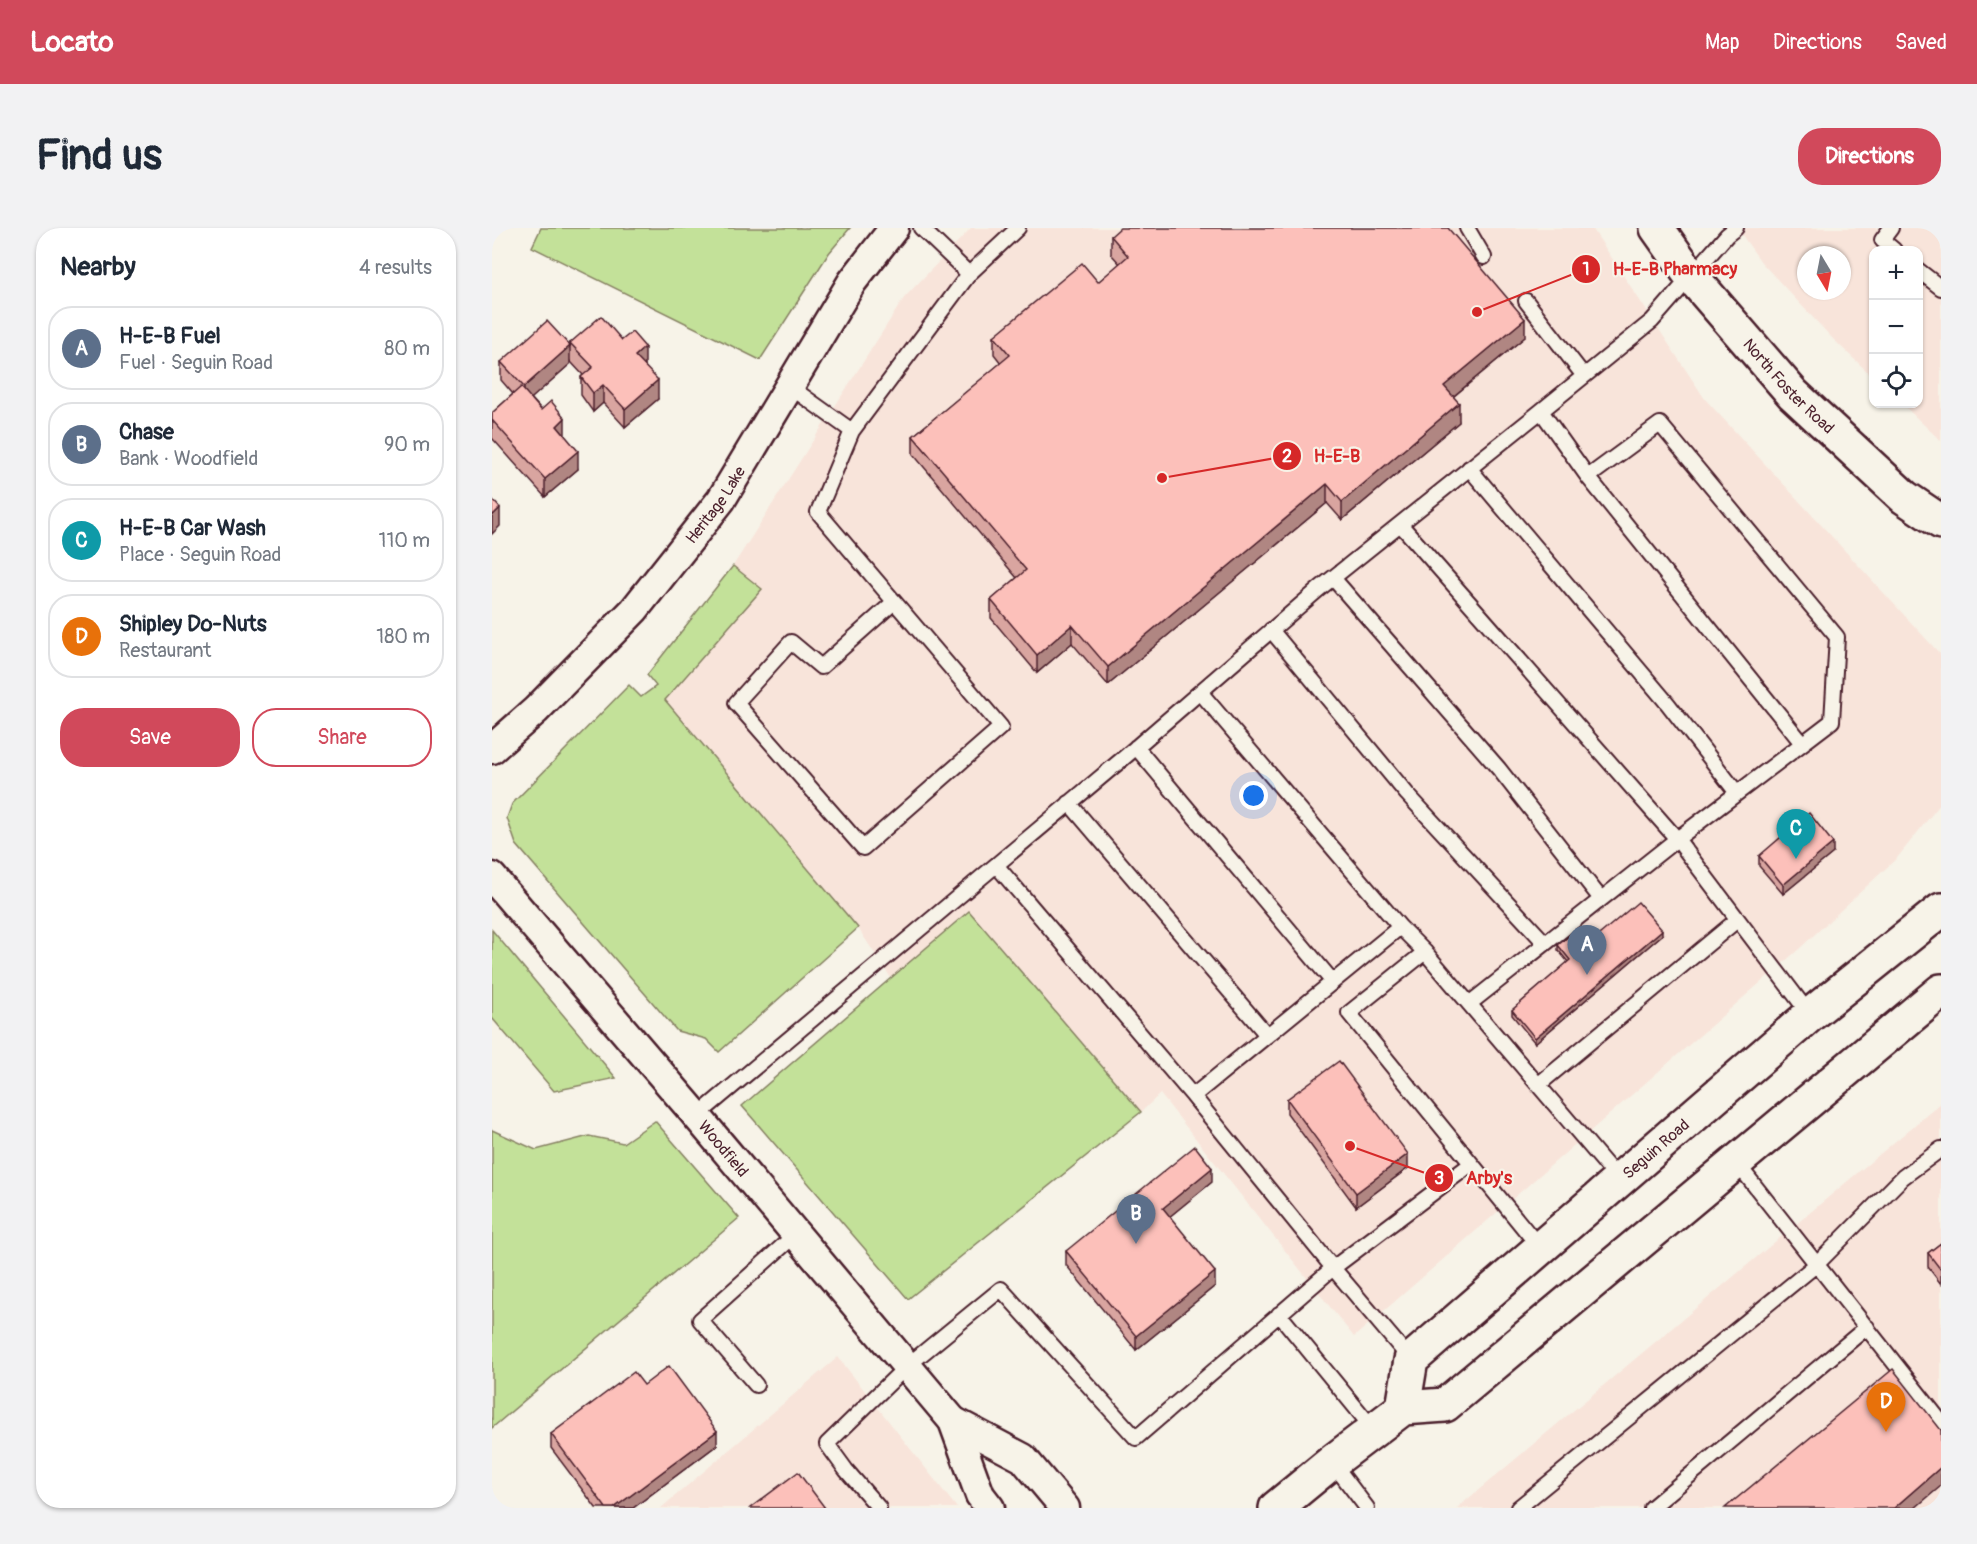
<!DOCTYPE html>
<html lang="en">
<head>
<meta charset="utf-8">
<style>
  :root { --surface:#fff; --page:#f2f2f3; --text:#1f2937; --muted:#747a83; --line:#e0e1e3; --accent:#d1495b }
  body { margin:0; font-family:Pangolin,sans-serif; background:var(--page); color:var(--text) }
  .controls { position:absolute; right:18px; top:18px; display:grid; overflow:hidden; border-radius:12px; box-shadow:0 2px 4px #0004 }
  .controls button { width:54px; height:54px; display:grid; place-items:center; padding:0; border:0; border-bottom:2px solid var(--line); background:var(--surface); color:var(--text); font:30px sans-serif }
  .compass { position:absolute; left:1305px; top:18px; width:54px; height:54px; border-radius:50%; background:var(--surface); box-shadow:0 2px 4px #0004; rotate:170deg }
  .you { position:absolute; left:762px; top:568px; width:21px; height:21px; margin:-15px; border:4px solid #fff; border-radius:50%; background:#1a73e8; box-shadow:0 0 0 9px #1a73e833 }
  .badge { display:grid; place-items:center; width:39px; height:39px; border-radius:50%; background:var(--accent); color:#fff; font-size:20px; font-weight:700 }
  .pin { position:absolute; translate:-50% -50px; filter:drop-shadow(0 2px 3px #0008) }
  .pin::after { content:''; position:absolute; top:32px; width:21px; height:18px; background:inherit; clip-path:polygon(0 0,100% 0,50% 100%) }
  .list { margin:0; padding:0; list-style:none }
  h2 { display:flex; justify-content:space-between; align-items:center; height:78px; margin:0; padding:0 24px; font-size:26px }
  h2 small { font-size:20px; font-weight:400; color:var(--muted) }
  .list li { display:grid; grid-template-columns:39px 1fr auto; gap:18px; align-items:center; box-sizing:border-box; height:84px; margin:0 12px 12px; padding:0 12px; border:2px solid var(--line); border-radius:24px }
  .list b { display:block; font-size:22px; white-space:nowrap }
  .list p { margin:0; font-size:20px; white-space:nowrap; color:var(--muted) }
  .list em { font-size:20px; font-style:normal; color:var(--muted) }
  .actions { display:flex; gap:12px; padding:18px 24px }
  .actions a { flex:1; padding:14px 0; border:2px solid var(--accent); border-radius:24px; text-align:center; font-size:21px; color:var(--accent) }
  .actions .main { background:var(--accent); color:#fff }
  .icon { flex:none; width:33px; height:33px; fill:none; stroke:currentColor; stroke-width:2; stroke-linecap:round; stroke-linejoin:round }
  .map { position:relative; flex:none; width:1449px; height:1280px; overflow:hidden; border-radius:24px }
  header { display:flex; align-items:center; gap:36px; box-sizing:border-box; height:84px; padding:0 30px; background:var(--accent); color:#fff }
  header strong { font-size:28px }
  nav { display:flex; gap:33px; margin-inline-start:auto; font-size:21px }
  .intro { display:flex; align-items:center; justify-content:space-between; box-sizing:border-box; height:144px; padding:0 36px }
  h1 { margin:0; font-size:42px }
  .button { padding:15px 27px; border-radius:24px; background:var(--accent); color:#fff; font-size:21px; font-weight:700 }
  main { display:flex; gap:36px; padding:0 36px }
  aside { flex:1; background:var(--surface); border-radius:24px; box-shadow:0 2px 4px #0004 }
  .map>svg:first-child { display:block }
</style>
</head>
<body>
<header>
<strong>Locato</strong>
<nav><a>Map</a><a>Directions</a><a>Saved</a></nav>
</header>
<div class="intro"><h1>Find us</h1><a class="button">Directions</a></div>
<main>
<aside>
<h2>Nearby<small>4 results</small></h2>
<ul class="list">
<li><span class="badge" style="background:#5c6f8a">A</span><div><b>H-E-B Fuel</b><p>Fuel · Seguin Road</p></div><em>80 m</em></li>
<li><span class="badge" style="background:#5c6f8a">B</span><div><b>Chase</b><p>Bank · Woodfield</p></div><em>90 m</em></li>
<li><span class="badge" style="background:#0f9aa8">C</span><div><b>H-E-B Car Wash</b><p>Place · Seguin Road</p></div><em>110 m</em></li>
<li><span class="badge" style="background:#e8710a">D</span><div><b>Shipley Do-Nuts</b><p>Restaurant</p></div><em>180 m</em></li>
</ul>
<div class="actions"><a class="main">Save</a><a>Share</a></div>
</aside>
<div class="map">
<svg width="1449" height="1280" viewBox="0 0 1449 1280">
  <rect width="100%" height="100%" fill="#f7f3e8"/>
  <filter id="ink" filterUnits="userSpaceOnUse"><feTurbulence type="fractalNoise" baseFrequency=".0167" numOctaves="2"/><feDisplacementMap in="SourceGraphic" scale="12" xChannelSelector="R" yChannelSelector="G"/><feConvolveMatrix kernelMatrix="1 2 1 2 8 2 1 2 1" color-interpolation-filters="sRGB"/></filter>
  <g filter="url(#ink)">
    <path fill="#f8e4da" fill-rule="evenodd" d="M 479,0 L 1100,0 L 1213,171 L 1449,427 L 1449,575 L 1405,630 L 1307,721 L 862,1109 L 668,866 L 649,884 L 477,683 L 399,750 L 366,700 L 173,472 L 270,361 L 241,338 L 412,70 Z
      M 1245,0 L 1449,0 L 1449,213 L 1410,176 L 1426,176 L 1426,22 L 1382,22 L 1381,149 L 1341,111 L 1269,34 ZM 1314,27 L 1350,27 L 1350,63 L 1314,63 Z
      M 1449,875 L 1449,1280 L 965,1280 Z
      M 346,1129 L 465,1280 L 169,1280 Z"/>
    <path fill="#c3e199" stroke="#868062" stroke-width="1.5" d="M 49,0 L 358,0 L 337,25 L 268,132 L 40,19 Z
      M 241,338 L 270,361 L 173,472 L 366,700 L 227,824 L 214,811 L 185,803 L 24,616 L 15,590 L 20,576 L 137,457 L 149,469 L 164,458 L 155,447 Z
      M 477,683 L 649,884 L 416,1071 L 250,878 Z
      M 0,702 L 124,850 L 62,863 L 0,790 Z
      M 163,893 L 247,990 L 0,1200 L 0,902 L 44,922 L 97,908 L 131,915 Z"/>
    <g fill="none" stroke-linecap="round" stroke-linejoin="round">
      <g stroke="#4a1f2b" stroke-width="18">
        <path id="service" d="M 429,0 L 477,46
          M 975,0 L 992,29
          M 1244,0 L 1235,7 L 1160,93 L 1049,183 L 1096,249 L 1168,196 L 1345,409 L 1340,493 L 1185,611 L 1318,787
          M 1399,0 L 1390,12 L 1402,22
          M 1426,42 L 1449,60
          M 1034,73 L 1092,148
          M 297,158 L 360,203
          M 977,240 L 1176,476 L 1245,565
          M 1096,249 L 1310,515
          M 908,296 L 1185,611 L 977,776
          M 841,350 L 1007,541 L 1109,671
          M 402,374 L 329,439 L 299,414 L 244,475 L 371,620 L 509,499 L 326,284 L 360,203 L 477,46 L 526,0
          M 779,402 L 915,566 L 1053,715
          M 708,464 L 908,699
          M 644,519 L 841,754
          M 577,575 L 775,807
          M 504,637 L 701,868
          M 933,724 L 857,785 L 1048,1020
          M 1046,857 L 1245,692
          M 205,888 L 634,528 L 827,361 L 1049,183
          M 1244,934 L 1449,1194
          M 787,1086 L 882,1202
          M 919,1132 L 841,1040 L 701,868 L 908,699 L 933,724 L 1127,952
          M 264,1157 L 208,1092 L 304,1006
          M 840,1234 L 875,1280
          M 387,1280 L 354,1242 L 335,1216 L 415,1138 L 509,1061 L 644,1210 L 841,1040 L 979,936
          M 1026,1280 L 1325,1036 L 1411,949 L 1449,921
          M 1159,1280 L 1375,1099"/>
      </g>
      <g stroke="#4a1f2b" stroke-width="33">
        <g id="minor">
          <path id="s1" d="M 0,521 L 44,482 L 142,382 L 229,272 L 360,54 L 402,0"/>
          <path id="s2" d="M 0,649 L 198,880 L 461,1193 L 488,1267 L 498,1280"/>
          <path d="M 461,1193 L 531,1230 L 573,1280"/>
        </g>
      </g>
      <g stroke="#4a1f2b" stroke-width="38">
        <g id="secondary">
          <path id="s3" d="M 1165,0 L 1199,48 L 1301,166 L 1412,269 L 1449,294"/>
        </g>
      </g>
      <g stroke="#4a1f2b" stroke-width="38">
        <g id="primary">
          <path id="s4" d="M 911,1180 L 919,1132 L 1318,787 L 1449,682"/>
          <path d="M 784,1280 L 840,1234 L 911,1180 L 953,1177 L 1449,763"/>
        </g>
      </g>
      <use href="#service" stroke="#f7f3e8" stroke-width="14"/>
      <use href="#minor" stroke="#f7f3e8" stroke-width="28"/>
      <use href="#secondary" stroke="#f7f3e8" stroke-width="33"/>
      <use href="#primary" stroke="#f7f3e8" stroke-width="33"/>
    </g>
    <path fill="#d9a5a0" stroke="#4a1f2b" stroke-width="1.5" d="M 619,8 L 1033,109 L 961,169 L 967,194 L 850,292 L 835,275 L 616,457 L 580,415 L 545,445 L 499,390 L 499,372 L 525,350 L 421,226 L 421,208 L 509,135 L 502,126 L 502,108 L 606,54 L 628,36 L 619,26 Z
      M 78,115 L 153,137 L 153,138 L 166,171 L 133,199 L 111,175 L 101,184 L 89,167 L 89,149 L 91,147 L 78,133 L 78,136 L 39,170 L 73,208 L 86,241 L 53,269 L 0,210 L 0,185 L 21,166 L 9,152 L 9,134 L 78,118 Z
      M 1341,625 L 1291,666 L 1267,638 L 1267,628 Z
      M 1170,707 L 1043,815 L 1020,787 L 1020,782 L 1076,734 L 1066,722 L 1066,717 L 1088,723 Z
      M 795,871 L 916,940 L 864,979 L 795,885 Z
      M 720,954 L 677,989 L 723,1058 L 644,1122 L 574,1037 L 574,1023 Z
      M 1449,1015 L 1449,1056 L 1436,1039 L 1436,1025 Z
      M 152,1157 L 225,1217 L 141,1280 L 104,1280 L 59,1220 L 59,1206 Z"/>
    <path fill="#b08682" stroke="#4a1f2b" stroke-width="1.5" d="M 1033,91 L 1033,109 L 952,176 L 952,158 Z
      M 78,118 L 78,136 L 32,177 L 32,159 Z
      M 153,119 L 153,137 L 143,146 L 143,128 Z
      M 166,152 L 166,171 L 133,199 L 133,181 Z
      M 111,157 L 111,175 L 101,184 L 101,165 Z
      M 967,175 L 967,194 L 850,292 L 850,274 Z
      M 73,190 L 73,208 L 65,198 Z
      M 86,223 L 86,241 L 53,269 L 53,251 Z
      M 835,256 L 835,275 L 616,457 L 616,439 Z
      M 8,280 L 8,298 L 0,306 L 0,288 Z
      M 580,397 L 580,415 L 545,445 L 545,427 Z
      M 1341,615 L 1341,625 L 1291,666 L 1291,657 Z
      M 1170,702 L 1170,707 L 1043,815 L 1043,810 Z
      M 916,926 L 916,940 L 864,979 L 864,965 Z
      M 720,940 L 720,954 L 671,994 L 671,980 Z
      M 723,1044 L 723,1058 L 644,1122 L 644,1108 Z
      M 225,1203 L 225,1217 L 141,1280 L 122,1280 Z
      M 1449,1239 L 1449,1258 L 1423,1280 L 1402,1280 Z"/>
    <path fill="#fcc0ba" stroke="#4a1f2b" stroke-width="1.5" d="M 628,0 L 956,0 L 1033,91 L 952,158 L 967,175 L 850,274 L 835,256 L 616,439 L 580,397 L 545,427 L 499,372 L 534,342 L 421,208 L 518,127 L 502,108 L 590,35 L 606,54 L 636,28 L 619,8 Z
      M 109,88 L 130,112 L 140,104 L 153,119 L 143,128 L 166,152 L 133,181 L 111,157 L 101,165 L 89,149 L 101,139 L 78,115 Z
      M 55,93 L 78,118 L 32,159 L 9,134 Z
      M 29,159 L 49,182 L 59,173 L 73,190 L 65,198 L 86,223 L 53,251 L 0,192 L 0,185 Z
      M 0,271 L 8,280 L 0,288 Z
      M 1317,585 L 1341,615 L 1291,657 L 1267,628 Z
      M 1146,674 L 1170,702 L 1043,810 L 1020,782 L 1078,732 L 1066,717 L 1076,709 L 1088,723 Z
      M 847,833 L 916,926 L 864,965 L 795,871 Z
      M 703,918 L 720,940 L 671,980 L 723,1044 L 644,1108 L 574,1023 Z
      M 1449,1015 L 1449,1042 L 1436,1025 Z
      M 177,1138 L 225,1203 L 122,1280 L 114,1280 L 59,1206 L 142,1144 L 152,1157 Z
      M 1401,1141 L 1449,1202 L 1449,1239 L 1402,1280 L 1233,1280 Z
      M 306,1244 L 333,1280 L 258,1280 Z"/>
  </g>
  <g text-anchor="middle" stroke-width="4.5" stroke-linejoin="round" paint-order="stroke">
    <g font-size="16" fill="#4a1f2b" stroke="#f7f3e8">
      <text dy="6" stroke="none"><textPath href="#s3" startOffset="206">North Foster Road</textPath></text>
      <text dy="6" stroke="none"><textPath href="#s1" startOffset="332">Heritage Lake</textPath></text>
      <text dy="6" stroke="none"><textPath href="#s2" startOffset="357">Woodfield</textPath></text>
      <text dy="6" stroke="none"><textPath href="#s4" startOffset="372">Seguin Road</textPath></text>
    </g>
  </g>
  <path fill="none" stroke="#d62828" stroke-width="2" d="M985 84L1094 41M670 250L795 228M858 918L947 950"/>
  <g fill="#d62828" stroke="#f7f3e8" stroke-width="2">
    <circle cx="985" cy="84" r="6"/>
    <circle cx="670" cy="250" r="6"/>
    <circle cx="858" cy="918" r="6"/>
    <circle cx="1094" cy="41" r="15"/>
    <circle cx="795" cy="228" r="15"/>
    <circle cx="947" cy="950" r="15"/>
  </g>
  <g font-size="18" text-anchor="middle" font-weight="bold" fill="#fff">
    <text x="1094" y="47">1</text>
    <text x="795" y="234">2</text>
    <text x="947" y="956">3</text>
  </g>
  <g font-size="18" text-anchor="middle" font-weight="bold" fill="#d62828" stroke="#f7f3e8" stroke-width="4.5" stroke-linejoin="round" paint-order="stroke">
    <text x="1183" y="47">H-E-B Pharmacy</text>
    <text x="845" y="234">H-E-B</text>
    <text x="997" y="956">Arby's</text>
  </g>
</svg>
<div class="controls">
<button>+</button>
<button>−</button>
<button><svg class="icon" aria-label="locate" viewBox="0 0 24 24"><circle cx="12" cy="12" r="6"/><path d="M12 2v4M12 18v4M2 12h4M18 12h4"/></svg></button>
</div>
<svg class="compass" viewBox="-18 -18 36 36"><path d="M0-13l5 13h-10z" fill="#e53935"/><path d="M0 13l5-13h-10z" fill="#747a83"/></svg>
<div class="you"></div>
<div class="pin badge" style="left:1095px;top:747px;background:#5c6f8a">A</div>
<div class="pin badge" style="left:644px;top:1016px;background:#5c6f8a">B</div>
<div class="pin badge" style="left:1304px;top:631px;background:#0f9aa8">C</div>
<div class="pin badge" style="left:1394px;top:1204px;background:#e8710a">D</div>
</div>
</main>
</body>
</html>
